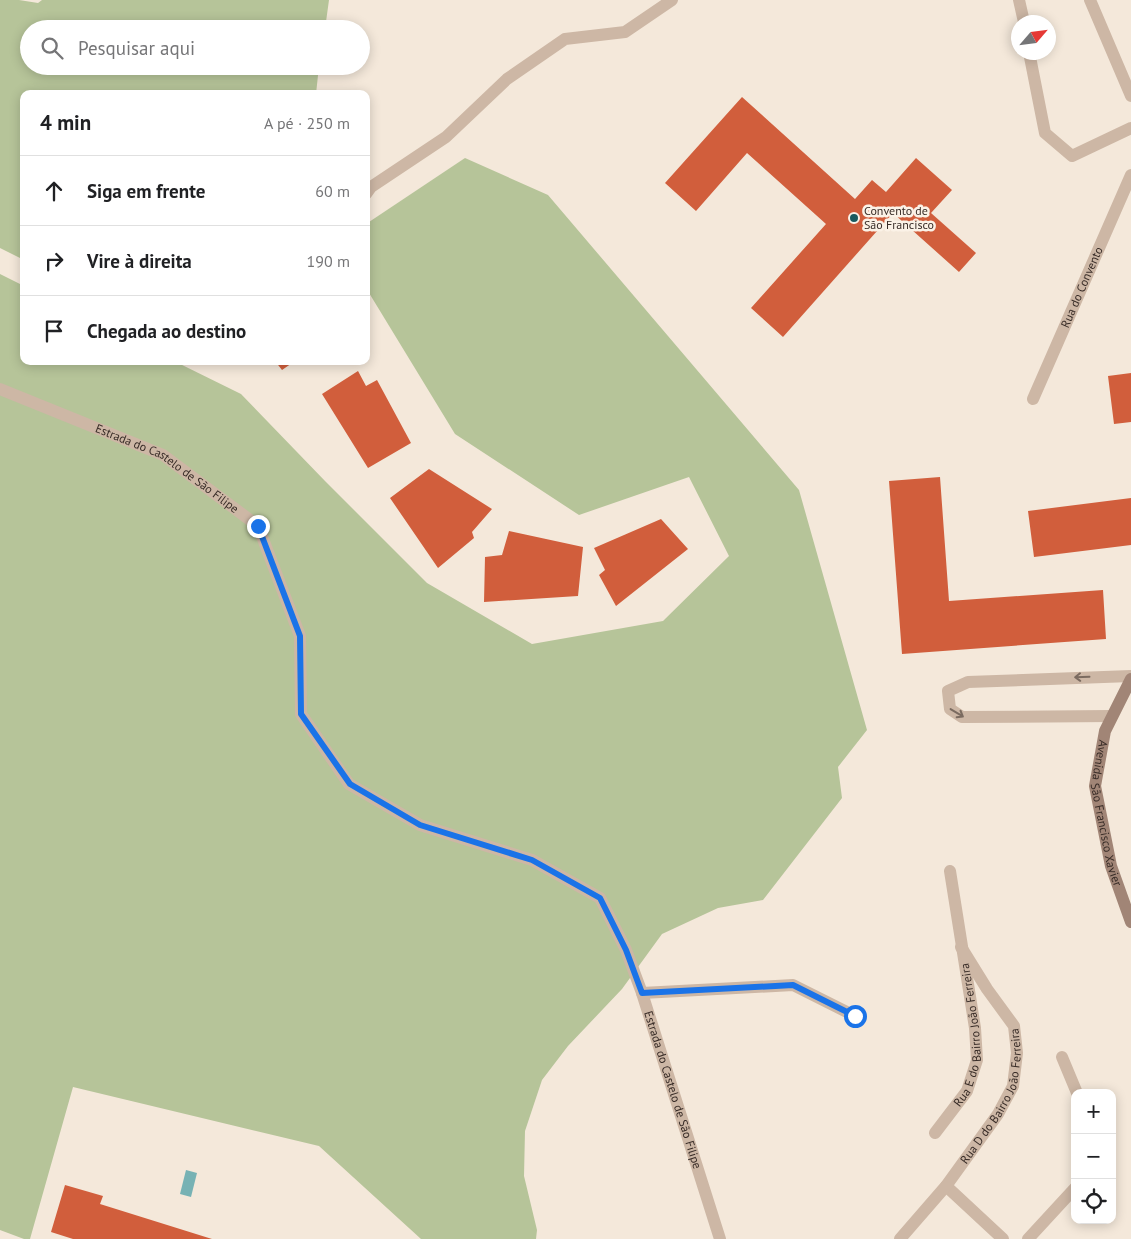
<!DOCTYPE html>
<html lang="pt">
<head>
<meta charset="utf-8">
<style>
  :root { --surface:#fff; --page:#f2f2f2; --text:#202124; --muted:#757577; --line:#e0e0e0 }
  body { margin:0; font-family:"PT Sans",sans-serif; background:var(--page); color:var(--text) }
  .controls { position:absolute; right:15px; bottom:15px; display:grid; overflow:hidden; border-radius:10px; box-shadow:0 2px 12px #0003 }
  .controls button { width:45px; height:45px; display:grid; place-items:center; padding:0; border:0; border-bottom:1px solid var(--line); background:var(--surface); color:var(--text); font:25px sans-serif }
  .compass { position:absolute; left:1011px; top:15px; width:45px; height:45px; border-radius:50%; background:var(--surface); box-shadow:0 2px 12px #0003; rotate:62deg }
  .stop { position:absolute; width:15px; height:15px; margin:-11px; border:4px solid #1a73e8; border-radius:50%; background:#fff }
  .stop.end { background:#1a73e8; border-color:#fff; box-shadow:0 1px 5px #0008 }
  .list { margin:0; padding:0; list-style:none }
  h2 { display:flex; justify-content:space-between; align-items:center; height:65px; margin:0; padding:0 20px; font-size:21px }
  h2 small { font-size:16px; font-weight:400; color:var(--muted) }
  .list li { display:grid; grid-template-columns:32px 1fr auto; gap:15px; align-items:center; box-sizing:border-box; height:70px; padding:0 20px; border-top:1px solid var(--line) }
  .list b { display:block; font-size:19px; white-space:nowrap }
  .list em { font-size:16px; font-style:normal; color:var(--muted) }
  .icon { flex:none; width:28px; height:28px; fill:none; stroke:currentColor; stroke-width:2; stroke-linecap:round; stroke-linejoin:round }
  .map { position:relative; flex:none; width:1131px; height:1239px; overflow:hidden }
  .search { position:absolute; background:var(--surface); box-shadow:0 2px 12px #0003; left:20px; top:20px; width:350px; height:55px; display:flex; align-items:center; gap:12px; box-sizing:border-box; padding:0 18px; border-radius:28px; color:var(--muted); font-size:19px }
  .panel { position:absolute; background:var(--surface); box-shadow:0 2px 12px #0003; left:20px; top:90px; width:350px; height:275px; border-radius:10px }
  .map>svg:first-child { display:block }
</style>
</head>
<body>
<div class="map">
<svg width="1131" height="1239" viewBox="0 0 1131 1239">
  <rect width="100%" height="100%" fill="#f4e8da"/>
  <path fill="#b6c499" d="M 0,0 L 19,0 L 38,3 L 42,0 L 329,0 L 325,29 L 29,29 L 29,66 L 319,66 L 316,94 L 24,94 L 24,260 L 0,248 Z
    M 465,158 L 548,195 L 799,490 L 867,730 L 838,767 L 842,798 L 763,900 L 718,908 L 662,934 L 622,989 L 568,1046 L 542,1080 L 525,1131 L 524,1176 L 537,1230 L 536,1239 L 421,1239 L 319,1146 L 73,1087 L 30,1239 L 24,1239 L 0,1230 L 0,274 L 24,286 L 24,361 L 174,361 L 241,394 L 325,481 L 427,583 L 532,644 L 663,621 L 729,556 L 689,477 L 579,515 L 455,434 L 366,288 L 366,224 Z"/>
  <path fill="#77b2b4" d="M 186,1170 L 197,1173 L 191,1197 L 180,1194 Z"/>
  <path fill="#d15e3c" d="M 742,97 L 855,199 L 872,180 L 886,192 L 916,158 L 952,190 L 931,213 L 976,253 L 959,272 L 893,213 L 783,337 L 751,308 L 826,224 L 747,153 L 696,211 L 665,183 Z
    M 275,361 L 295,361 L 282,370 Z
    M 358,371 L 366,386 L 377,380 L 411,443 L 368,468 L 322,394 Z
    M 1131,373 L 1131,422 L 1114,424 L 1108,376 Z
    M 429,469 L 492,509 L 472,532 L 474,538 L 438,568 L 390,498 Z
    M 940,477 L 949,601 L 1103,590 L 1106,639 L 902,654 L 889,481 Z
    M 1131,498 L 1131,545 L 1034,557 L 1028,511 Z
    M 661,519 L 688,549 L 616,606 L 599,575 L 605,570 L 594,548 Z
    M 509,531 L 583,547 L 578,596 L 484,602 L 485,557 L 502,555 Z
    M 65,1185 L 103,1196 L 100,1204 L 212,1239 L 73,1239 L 51,1232 Z"/>
  <g fill="none" stroke-linecap="round" stroke-linejoin="round">
    <path stroke="#cdb7a5" stroke-width="12" d="M 1019,0 L 1024,22
      M 1029,52 L 1045,133 L 1072,156 L 1131,128
      M 366,194 L 371,187 L 446,137 L 507,79 L 565,39 L 625,32 L 672,0"/>
    <g stroke="#cdb7a5" stroke-width="12">
      <path d="M 1090,0 L 1131,96"/>
      <path id="s1" d="M 0,389 L 163,455 L 258,526 L 300,636 L 301,714 L 349,784 L 420,825 L 532,860 L 600,898 L 626,950 L 642,993 L 720,1239"/>
      <path id="s2" d="M 1033,399 L 1131,175"/>
      <path d="M 1112,716 L 962,717 L 950,709 L 948,691 L 968,682 L 1131,676"/>
      <path d="M 642,993 L 793,985 L 855,1016"/>
      <path d="M 1062,1057 L 1077,1093"/>
      <path id="s3" d="M 935,1133 L 967,1091 L 977,1060 L 975,1028 L 950,871"/>
      <path d="M 946,1186 L 1003,1239"/>
      <path id="s4" d="M 900,1239 L 946,1186 L 998,1114 L 1013,1086 L 1017,1053 L 1014,1026 L 987,989 L 961,947"/>
      <path d="M 1028,1239 L 1075,1188"/>
    </g>
    <path stroke="#a18576" stroke-width="12" id="s5" d="M 1131,679 L 1105,731 L 1095,786 L 1111,866 L 1131,922"/>
  </g>
  <defs><path id="oneway-shaft" d="M-6 0H5M1.5-3L5.5 0L1.5 3" fill="none" stroke-width="1.6" stroke-linecap="round" stroke-linejoin="round" transform="scale(1.25)"/></defs>
  <g stroke="#7b6b60">
    <use href="#oneway-shaft" transform="translate(1082 677) rotate(178)"/>
    <use href="#oneway-shaft" transform="translate(957 713) rotate(31)"/>
  </g>
  <g fill="none" stroke-linecap="round" stroke-linejoin="round">
    <path stroke="#1a73e8" stroke-width="6" d="M 258,526 L 300,636 L 301,714 L 350,784 L 420,825 L 532,860 L 600,898 L 626,950 L 642,993 L 793,985 L 855,1016"/>
  </g>
  <circle fill="#195a5e" stroke="#fbf2e7" stroke-width="2" cx="854" cy="218" r="5"/>
  <g text-anchor="middle" stroke-width="5" stroke-linejoin="round" paint-order="stroke">
    <g font-size="12" fill="#382c27" stroke="#fbf2e7" text-anchor="start">
      <text x="864" y="215">Convento de<tspan x="864" dy="14">São Francisco</tspan></text>
    </g>
    <g font-size="12" fill="#382c27" stroke="#fbf2e7">
      <text dy="4" stroke="none"><textPath href="#s2" startOffset="122">Rua do Convento</textPath></text>
      <text dy="4" stroke="none"><textPath href="#s1" startOffset="186">Estrada do Castelo de São Filipe</textPath></text>
      <text dy="4" stroke="none"><textPath href="#s5" startOffset="142">Avenida São Francisco Xavier</textPath></text>
      <text dy="4" stroke="none"><textPath href="#s3" startOffset="109">Rua E do Bairro João Ferreira</textPath></text>
      <text dy="4" stroke="none"><textPath href="#s1" startOffset="1058">Estrada do Castelo de São Filipe</textPath></text>
      <text dy="4" stroke="none"><textPath href="#s4" startOffset="174">Rua D do Bairro João Ferreira</textPath></text>
    </g>
  </g>
</svg>
<div class="controls">
<button>+</button>
<button>−</button>
<button><svg class="icon" aria-label="locate" viewBox="0 0 24 24"><circle cx="12" cy="12" r="6"/><path d="M12 2v4M12 18v4M2 12h4M18 12h4"/></svg></button>
</div>
<svg class="compass" viewBox="-18 -18 36 36"><path d="M0-13l5 13h-10z" fill="#e53935"/><path d="M0 13l5-13h-10z" fill="#757577"/></svg>
<div class="stop" style="left:855px;top:1016px"></div>
<div class="stop end" style="left:258px;top:526px"></div>
<div class="search"><svg class="icon" aria-label="search" viewBox="0 0 24 24"><circle cx="10" cy="10" r="6"/><path d="M15 15l6 6"/></svg>Pesquisar aqui</div>
<section class="panel">
<h2>4 min<small>A pé · 250 m</small></h2>
<ul class="list">
<li><svg class="icon" aria-label="ahead" viewBox="0 0 24 24"><path d="M12 20V5M6 11l6-6 6 6"/></svg><div><b>Siga em frente</b></div><em>60 m</em></li>
<li><svg class="icon" aria-label="right" viewBox="0 0 24 24"><path d="M7 20v-9h11M14 6l5 5-5 5"/></svg><div><b>Vire à direita</b></div><em>190 m</em></li>
<li><svg class="icon" aria-label="arrive" viewBox="0 0 24 24"><path d="M6 21V4h12l-3 4 3 4H6"/></svg><div><b>Chegada ao destino</b></div></li>
</ul>
</section>
</div>
</body>
</html>
